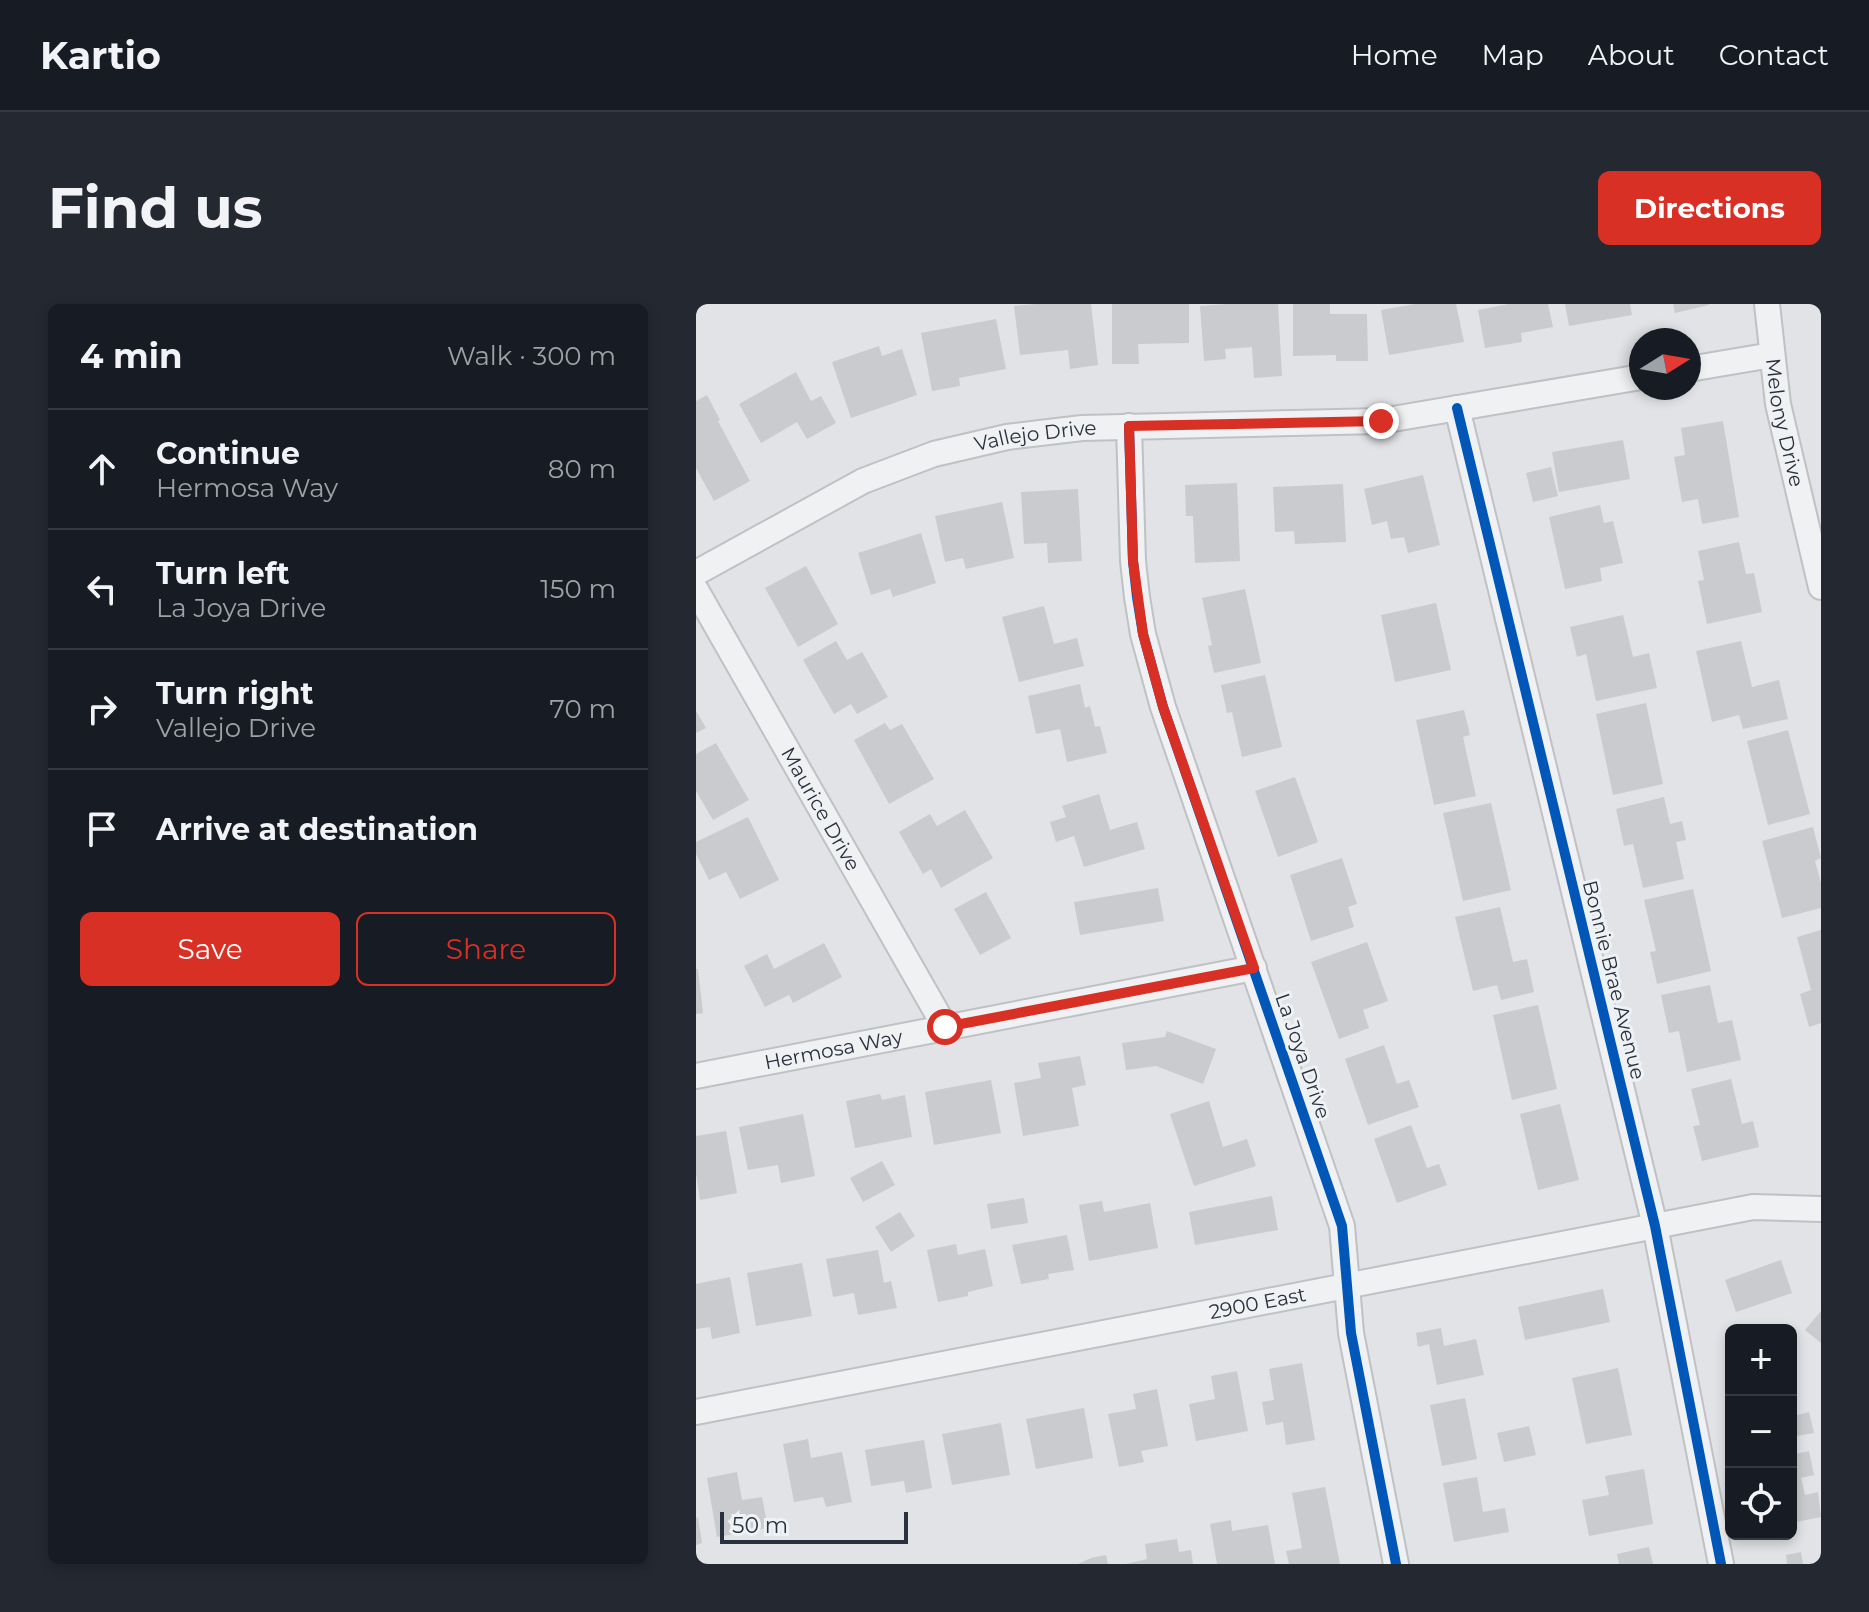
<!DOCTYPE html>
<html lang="en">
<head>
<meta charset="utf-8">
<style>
  :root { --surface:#171b24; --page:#242831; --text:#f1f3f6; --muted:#9ea1a6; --line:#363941; --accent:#d93025 }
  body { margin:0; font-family:Montserrat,sans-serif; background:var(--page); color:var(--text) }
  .controls { position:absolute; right:24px; bottom:24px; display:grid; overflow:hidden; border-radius:12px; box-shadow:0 4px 12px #0003 }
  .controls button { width:72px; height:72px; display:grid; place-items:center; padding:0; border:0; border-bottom:2px solid var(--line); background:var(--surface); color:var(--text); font:40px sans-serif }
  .compass { position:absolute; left:933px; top:24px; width:72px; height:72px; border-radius:50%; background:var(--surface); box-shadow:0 4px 12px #0003; rotate:79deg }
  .scale { position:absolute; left:24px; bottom:20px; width:188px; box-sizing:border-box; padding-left:8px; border:4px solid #29313e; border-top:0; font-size:22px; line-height:28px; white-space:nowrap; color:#29313e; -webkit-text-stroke:6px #eff2f5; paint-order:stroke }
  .stop { position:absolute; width:24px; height:24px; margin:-18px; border:6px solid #d93025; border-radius:50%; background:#fff }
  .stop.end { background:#d93025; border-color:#fff; box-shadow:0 2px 8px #0008 }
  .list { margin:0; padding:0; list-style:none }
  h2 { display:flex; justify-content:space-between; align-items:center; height:104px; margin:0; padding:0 32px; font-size:34px }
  h2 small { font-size:26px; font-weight:400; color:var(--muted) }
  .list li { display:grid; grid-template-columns:52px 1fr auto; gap:24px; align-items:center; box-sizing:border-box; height:120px; padding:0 32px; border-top:2px solid var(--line) }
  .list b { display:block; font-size:30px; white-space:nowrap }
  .list p { margin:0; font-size:26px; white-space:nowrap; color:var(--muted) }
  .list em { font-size:26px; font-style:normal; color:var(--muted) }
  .actions { display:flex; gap:16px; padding:24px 32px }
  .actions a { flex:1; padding:18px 0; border:2px solid var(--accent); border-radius:12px; text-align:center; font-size:28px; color:var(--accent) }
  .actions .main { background:var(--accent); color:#fff }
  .icon { flex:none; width:44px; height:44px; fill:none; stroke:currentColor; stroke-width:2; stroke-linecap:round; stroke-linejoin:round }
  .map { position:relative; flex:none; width:1125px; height:1260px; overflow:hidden; border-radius:12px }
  header { display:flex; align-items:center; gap:48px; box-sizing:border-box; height:112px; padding:0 40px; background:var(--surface); border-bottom:2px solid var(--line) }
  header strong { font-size:38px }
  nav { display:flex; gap:44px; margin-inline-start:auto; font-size:28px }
  .intro { display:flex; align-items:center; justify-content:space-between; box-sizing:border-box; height:192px; padding:0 48px }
  h1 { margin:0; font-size:56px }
  .button { padding:20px 36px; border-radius:12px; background:var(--accent); color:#fff; font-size:28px; font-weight:700 }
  main { display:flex; gap:48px; padding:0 48px }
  aside { flex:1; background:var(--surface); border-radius:12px; box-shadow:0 4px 12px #0003 }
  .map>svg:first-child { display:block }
</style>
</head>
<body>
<header>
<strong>Kartio</strong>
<nav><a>Home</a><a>Map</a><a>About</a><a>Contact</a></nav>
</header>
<div class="intro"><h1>Find us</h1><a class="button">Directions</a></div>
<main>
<aside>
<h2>4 min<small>Walk · 300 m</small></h2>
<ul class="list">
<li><svg class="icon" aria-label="ahead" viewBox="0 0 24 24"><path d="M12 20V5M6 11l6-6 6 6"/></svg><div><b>Continue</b><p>Hermosa Way</p></div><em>80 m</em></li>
<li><svg class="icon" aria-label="left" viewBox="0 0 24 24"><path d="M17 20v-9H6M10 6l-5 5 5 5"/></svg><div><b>Turn left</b><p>La Joya Drive</p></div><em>150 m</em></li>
<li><svg class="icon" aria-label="right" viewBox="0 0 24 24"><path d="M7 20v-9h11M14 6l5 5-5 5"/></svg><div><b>Turn right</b><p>Vallejo Drive</p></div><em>70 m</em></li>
<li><svg class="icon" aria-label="arrive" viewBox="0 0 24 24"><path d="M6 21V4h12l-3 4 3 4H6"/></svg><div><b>Arrive at destination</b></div></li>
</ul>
<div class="actions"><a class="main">Save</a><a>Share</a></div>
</aside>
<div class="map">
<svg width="1125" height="1260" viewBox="0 0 1125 1260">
  <rect width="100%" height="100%" fill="#e1e3e6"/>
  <path fill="#c9cbce" d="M 340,0 L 395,0 L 402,61 L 374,65 L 372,46 L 324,51 L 318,2 Z
    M 416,0 L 493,0 L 493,39 L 442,40 L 443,60 L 416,60 Z
    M 531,0 L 582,0 L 586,72 L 558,74 L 556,43 L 529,45 L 530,55 L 508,57 L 504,2 Z
    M 597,0 L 634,0 L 634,10 L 671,10 L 672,57 L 640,57 L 640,51 L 597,52 Z
    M 719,0 L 760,0 L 768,38 L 693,51 L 685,6 Z
    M 813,0 L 852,0 L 857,23 L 825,29 L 826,38 L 789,44 L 782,6 Z
    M 869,0 L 934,0 L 936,11 L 873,22 Z
    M 977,0 L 1013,0 L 1013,1 L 979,9 Z
    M 300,15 L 310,65 L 263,74 L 264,82 L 236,87 L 225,29 Z
    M 183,42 L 186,52 L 206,45 L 221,91 L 155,114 L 136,58 Z
    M 100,68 L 115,97 L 125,92 L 140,119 L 111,135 L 101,118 L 65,139 L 43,100 Z
    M 11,91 L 24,116 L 22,117 L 54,177 L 18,197 L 0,164 L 0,97 Z
    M 1027,117 L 1043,213 L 1006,220 L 1002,195 L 986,198 L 978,153 L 989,151 L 985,124 Z
    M 927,136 L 934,175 L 863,188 L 856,148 Z
    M 855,163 L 862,192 L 837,198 L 830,169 Z
    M 727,171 L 744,241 L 712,249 L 708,233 L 695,235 L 691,217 L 676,221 L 668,185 Z
    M 541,179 L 544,257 L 499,259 L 497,212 L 490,212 L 489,181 Z
    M 647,180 L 650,238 L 599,240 L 598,227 L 579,228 L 577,183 Z
    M 382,185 L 386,257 L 352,259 L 351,239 L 328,240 L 325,188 Z
    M 306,198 L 318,254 L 270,265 L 267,254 L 249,258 L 239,212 Z
    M 904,201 L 908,219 L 917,217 L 927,259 L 904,264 L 906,277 L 869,285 L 853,213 Z
    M 225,229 L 240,279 L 197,293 L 194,285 L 175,291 L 162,249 Z
    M 1043,238 L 1050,270 L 1058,269 L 1066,308 L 1011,320 L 1002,277 L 1008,276 L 1002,247 Z
    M 110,262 L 142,320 L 102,343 L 69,284 Z
    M 549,285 L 565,359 L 518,369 L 512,342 L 516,341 L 506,294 Z
    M 740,299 L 755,366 L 699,378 L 685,311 Z
    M 348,302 L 358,340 L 381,334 L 388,362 L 323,378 L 306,313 Z
    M 927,311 L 937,353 L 953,349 L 961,384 L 900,397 L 890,350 L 881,353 L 874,323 Z
    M 140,337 L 151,356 L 166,348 L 192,393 L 161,410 L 155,400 L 138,410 L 107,356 Z
    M 1045,337 L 1056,383 L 1083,376 L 1092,415 L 1047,425 L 1043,411 L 1016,418 L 1000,347 Z
    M 569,371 L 586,443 L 546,453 L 536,408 L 531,409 L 525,381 Z
    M 384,380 L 389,404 L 394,402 L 399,423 L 404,422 L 411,449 L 371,458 L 364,425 L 340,430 L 332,392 Z
    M 950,399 L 967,480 L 917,491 L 900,410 Z
    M 768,406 L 774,431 L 767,433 L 780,492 L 738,501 L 720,416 Z
    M 0,407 L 10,424 L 0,429 Z
    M 189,419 L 194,426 L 206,420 L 238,475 L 193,500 L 158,436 Z
    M 1092,426 L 1114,510 L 1072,521 L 1051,437 Z
    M 20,439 L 53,496 L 17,516 L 0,487 L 0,450 Z
    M 599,473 L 622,538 L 582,553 L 559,487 Z
    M 403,490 L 414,526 L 441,518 L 449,545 L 388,563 L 378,532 L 360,538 L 354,518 L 370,513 L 366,502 Z
    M 968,493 L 974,520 L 986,517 L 990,536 L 980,538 L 988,575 L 947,584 L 937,540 L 928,542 L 920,505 Z
    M 795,499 L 815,586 L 767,597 L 747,509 Z
    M 269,506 L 297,554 L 245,584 L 235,565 L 227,570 L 203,528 L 234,510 L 241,522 Z
    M 52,513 L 83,576 L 44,595 L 30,568 L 13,576 L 0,550 L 0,538 Z
    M 1117,523 L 1125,554 L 1119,557 L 1125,579 L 1125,604 L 1086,614 L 1066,537 Z
    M 646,554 L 661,600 L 652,603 L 658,623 L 615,637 L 594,571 Z
    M 462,584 L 468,617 L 384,631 L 378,598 Z
    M 997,585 L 1015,667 L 961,680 L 954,648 L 960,647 L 948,596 Z
    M 290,588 L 315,634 L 284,651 L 258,605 Z
    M 804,603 L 817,658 L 831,655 L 838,688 L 805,696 L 801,681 L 777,687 L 759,613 Z
    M 1125,626 L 1125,719 L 1113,723 L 1104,690 L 1115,686 L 1101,633 Z
    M 671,638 L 692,697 L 667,706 L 673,724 L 643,735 L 615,658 Z
    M 128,639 L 146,673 L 97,699 L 93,691 L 69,703 L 48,662 L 71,650 L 78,665 Z
    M 0,665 L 2,665 L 7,709 L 0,710 Z
    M 1014,681 L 1022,719 L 1036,716 L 1045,756 L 991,768 L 983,727 L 973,729 L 965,691 Z
    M 842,701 L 861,785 L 816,796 L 797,711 Z
    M 471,727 L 520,745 L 507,780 L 460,762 L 430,766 L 426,739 L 469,733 Z
    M 688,741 L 701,780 L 713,776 L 723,803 L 672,821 L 649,755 Z
    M 384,752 L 390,781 L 376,784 L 383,822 L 327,832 L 318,779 L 345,774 L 342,759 Z
    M 1035,775 L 1046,820 L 1057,817 L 1063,843 L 1006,857 L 997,822 L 1004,821 L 995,785 Z
    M 295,776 L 305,829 L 238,841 L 229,788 Z
    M 184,790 L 186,796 L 209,791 L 216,833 L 159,844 L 150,797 Z
    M 513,797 L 527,843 L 551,835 L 560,862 L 498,882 L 474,810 Z
    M 864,800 L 883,876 L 842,886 L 824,810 Z
    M 107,810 L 119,872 L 85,879 L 82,861 L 52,866 L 43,823 Z
    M 715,821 L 731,864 L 743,860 L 751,881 L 701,899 L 678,835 Z
    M 30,827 L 41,889 L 4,896 L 0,870 L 0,832 Z
    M 186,857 L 199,881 L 167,898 L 154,874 Z
    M 576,892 L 582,926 L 499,941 L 493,908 Z
    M 328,894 L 332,919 L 295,925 L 291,900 Z
    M 406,897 L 408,908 L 454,899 L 462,944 L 393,957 L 383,901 Z
    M 204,908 L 219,932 L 195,948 L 179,923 Z
    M 371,931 L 378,966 L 352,970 L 353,975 L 325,980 L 316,941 Z
    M 260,940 L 262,951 L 289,945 L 297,982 L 272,988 L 272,992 L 242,998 L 231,946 Z
    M 182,946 L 188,979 L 195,977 L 201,1004 L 162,1011 L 158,989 L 137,993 L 130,955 Z
    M 1085,956 L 1096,989 L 1040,1008 L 1029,976 Z
    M 106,959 L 116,1012 L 60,1022 L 51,969 Z
    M 34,973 L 44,1029 L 16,1035 L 14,1023 L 0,1025 L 0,980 Z
    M 907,985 L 914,1018 L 829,1036 L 822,1003 Z
    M 1125,1007 L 1125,1039 L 1109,1026 Z
    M 745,1024 L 748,1042 L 780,1035 L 788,1071 L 741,1081 L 733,1040 L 722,1043 L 720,1029 Z
    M 606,1059 L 619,1136 L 590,1141 L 587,1118 L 570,1121 L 566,1098 L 578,1096 L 573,1065 Z
    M 922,1064 L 936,1131 L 890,1140 L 876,1074 Z
    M 541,1067 L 552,1127 L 500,1137 L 493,1100 L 519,1095 L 515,1072 Z
    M 461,1085 L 472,1142 L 445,1147 L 448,1158 L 423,1163 L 412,1110 L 440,1105 L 437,1090 Z
    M 769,1094 L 781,1155 L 746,1162 L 734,1101 Z
    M 388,1104 L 397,1154 L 340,1165 L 330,1115 Z
    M 1095,1104 L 1098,1112 L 1113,1108 L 1118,1129 L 1095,1133 Z
    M 305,1119 L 314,1171 L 256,1181 L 246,1130 Z
    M 833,1122 L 840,1151 L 808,1158 L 801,1129 Z
    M 112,1135 L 115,1154 L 146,1148 L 156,1198 L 130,1203 L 127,1193 L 98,1198 L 87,1140 Z
    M 228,1136 L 236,1184 L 210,1189 L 208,1177 L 175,1182 L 169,1146 Z
    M 1113,1147 L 1118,1171 L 1105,1174 L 1109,1191 L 1122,1188 L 1125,1213 L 1095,1219 L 1095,1151 Z
    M 948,1165 L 957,1220 L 893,1232 L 886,1196 L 913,1191 L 909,1172 Z
    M 41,1168 L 46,1196 L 66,1193 L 72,1224 L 21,1233 L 11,1174 Z
    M 781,1173 L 787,1208 L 809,1204 L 813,1228 L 758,1238 L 747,1179 Z
    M 629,1183 L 644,1260 L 593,1260 L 590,1247 L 606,1244 L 596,1189 Z
    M 2,1213 L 6,1239 L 0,1241 L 0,1214 Z
    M 535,1216 L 536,1227 L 572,1221 L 579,1260 L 521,1260 L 514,1220 Z
    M 481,1235 L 483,1248 L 495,1246 L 497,1260 L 430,1260 L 451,1255 L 449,1240 Z
    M 953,1243 L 957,1260 L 923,1260 L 921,1250 Z
    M 1105,1248 L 1107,1260 L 1091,1260 L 1090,1251 Z
    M 410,1251 L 412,1260 L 382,1260 L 395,1254 Z"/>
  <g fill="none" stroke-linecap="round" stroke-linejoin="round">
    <g stroke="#bfc1c4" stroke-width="28">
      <g id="minor">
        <path id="s1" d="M 1071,0 L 1082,100 L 1125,283"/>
        <path d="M 993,65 L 1076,51"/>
        <path d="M 761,104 L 959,922 L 1025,1260"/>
        <path d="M 433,122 L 437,257 L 441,293 L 447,330 L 467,403 L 646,922 L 655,1029 L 700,1260"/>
        <path id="s2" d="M 0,269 L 167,177 L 238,150 L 311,133 L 386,124 L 685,117 L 945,73"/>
        <path id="s3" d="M 0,286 L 249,723"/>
        <path id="s4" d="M 0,772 L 558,664"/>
        <path id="s5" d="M 0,1108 L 1057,903 L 1125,905"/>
      </g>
    </g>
    <use href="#minor" stroke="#f0f1f3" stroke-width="24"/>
    <g stroke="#eff2f5" stroke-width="15">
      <path id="cycleway" d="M 761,104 L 959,922 L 1025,1260
        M 433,122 L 437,257 L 441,293 L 447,330 L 467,403 L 646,922 L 655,1029 L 700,1260"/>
    </g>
    <use href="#cycleway" stroke="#0057b8" stroke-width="10"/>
  </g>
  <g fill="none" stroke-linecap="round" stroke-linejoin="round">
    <path stroke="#d93025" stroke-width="10" d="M 249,723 L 558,664 L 467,403 L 447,330 L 437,257 L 433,122 L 685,117"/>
  </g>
  <g text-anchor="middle" stroke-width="6" stroke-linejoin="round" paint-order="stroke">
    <g font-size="20" fill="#29313e" stroke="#eff2f5">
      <text dy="7" stroke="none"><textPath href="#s1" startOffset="120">Melony Drive</textPath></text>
      <text dy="7" stroke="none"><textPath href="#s2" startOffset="370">Vallejo Drive</textPath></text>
      <text dy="7" stroke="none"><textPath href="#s3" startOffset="252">Maurice Drive</textPath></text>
      <text transform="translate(918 676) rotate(76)" y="7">Bonnie Brae Avenue</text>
      <text dy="7" stroke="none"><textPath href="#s4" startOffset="140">Hermosa Way</textPath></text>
      <text transform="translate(607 752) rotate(71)" y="7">La Joya Drive</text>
      <text dy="7" stroke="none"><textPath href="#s5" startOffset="572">2900 East</textPath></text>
    </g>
  </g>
</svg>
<div class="controls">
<button>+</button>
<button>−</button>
<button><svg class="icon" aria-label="locate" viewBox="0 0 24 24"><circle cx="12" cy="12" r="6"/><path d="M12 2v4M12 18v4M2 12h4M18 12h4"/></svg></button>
</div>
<svg class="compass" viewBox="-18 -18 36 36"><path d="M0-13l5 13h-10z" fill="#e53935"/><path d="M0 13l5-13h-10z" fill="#9ea1a6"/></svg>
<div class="scale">50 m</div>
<div class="stop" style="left:249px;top:723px"></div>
<div class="stop end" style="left:685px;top:117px"></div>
</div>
</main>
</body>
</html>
